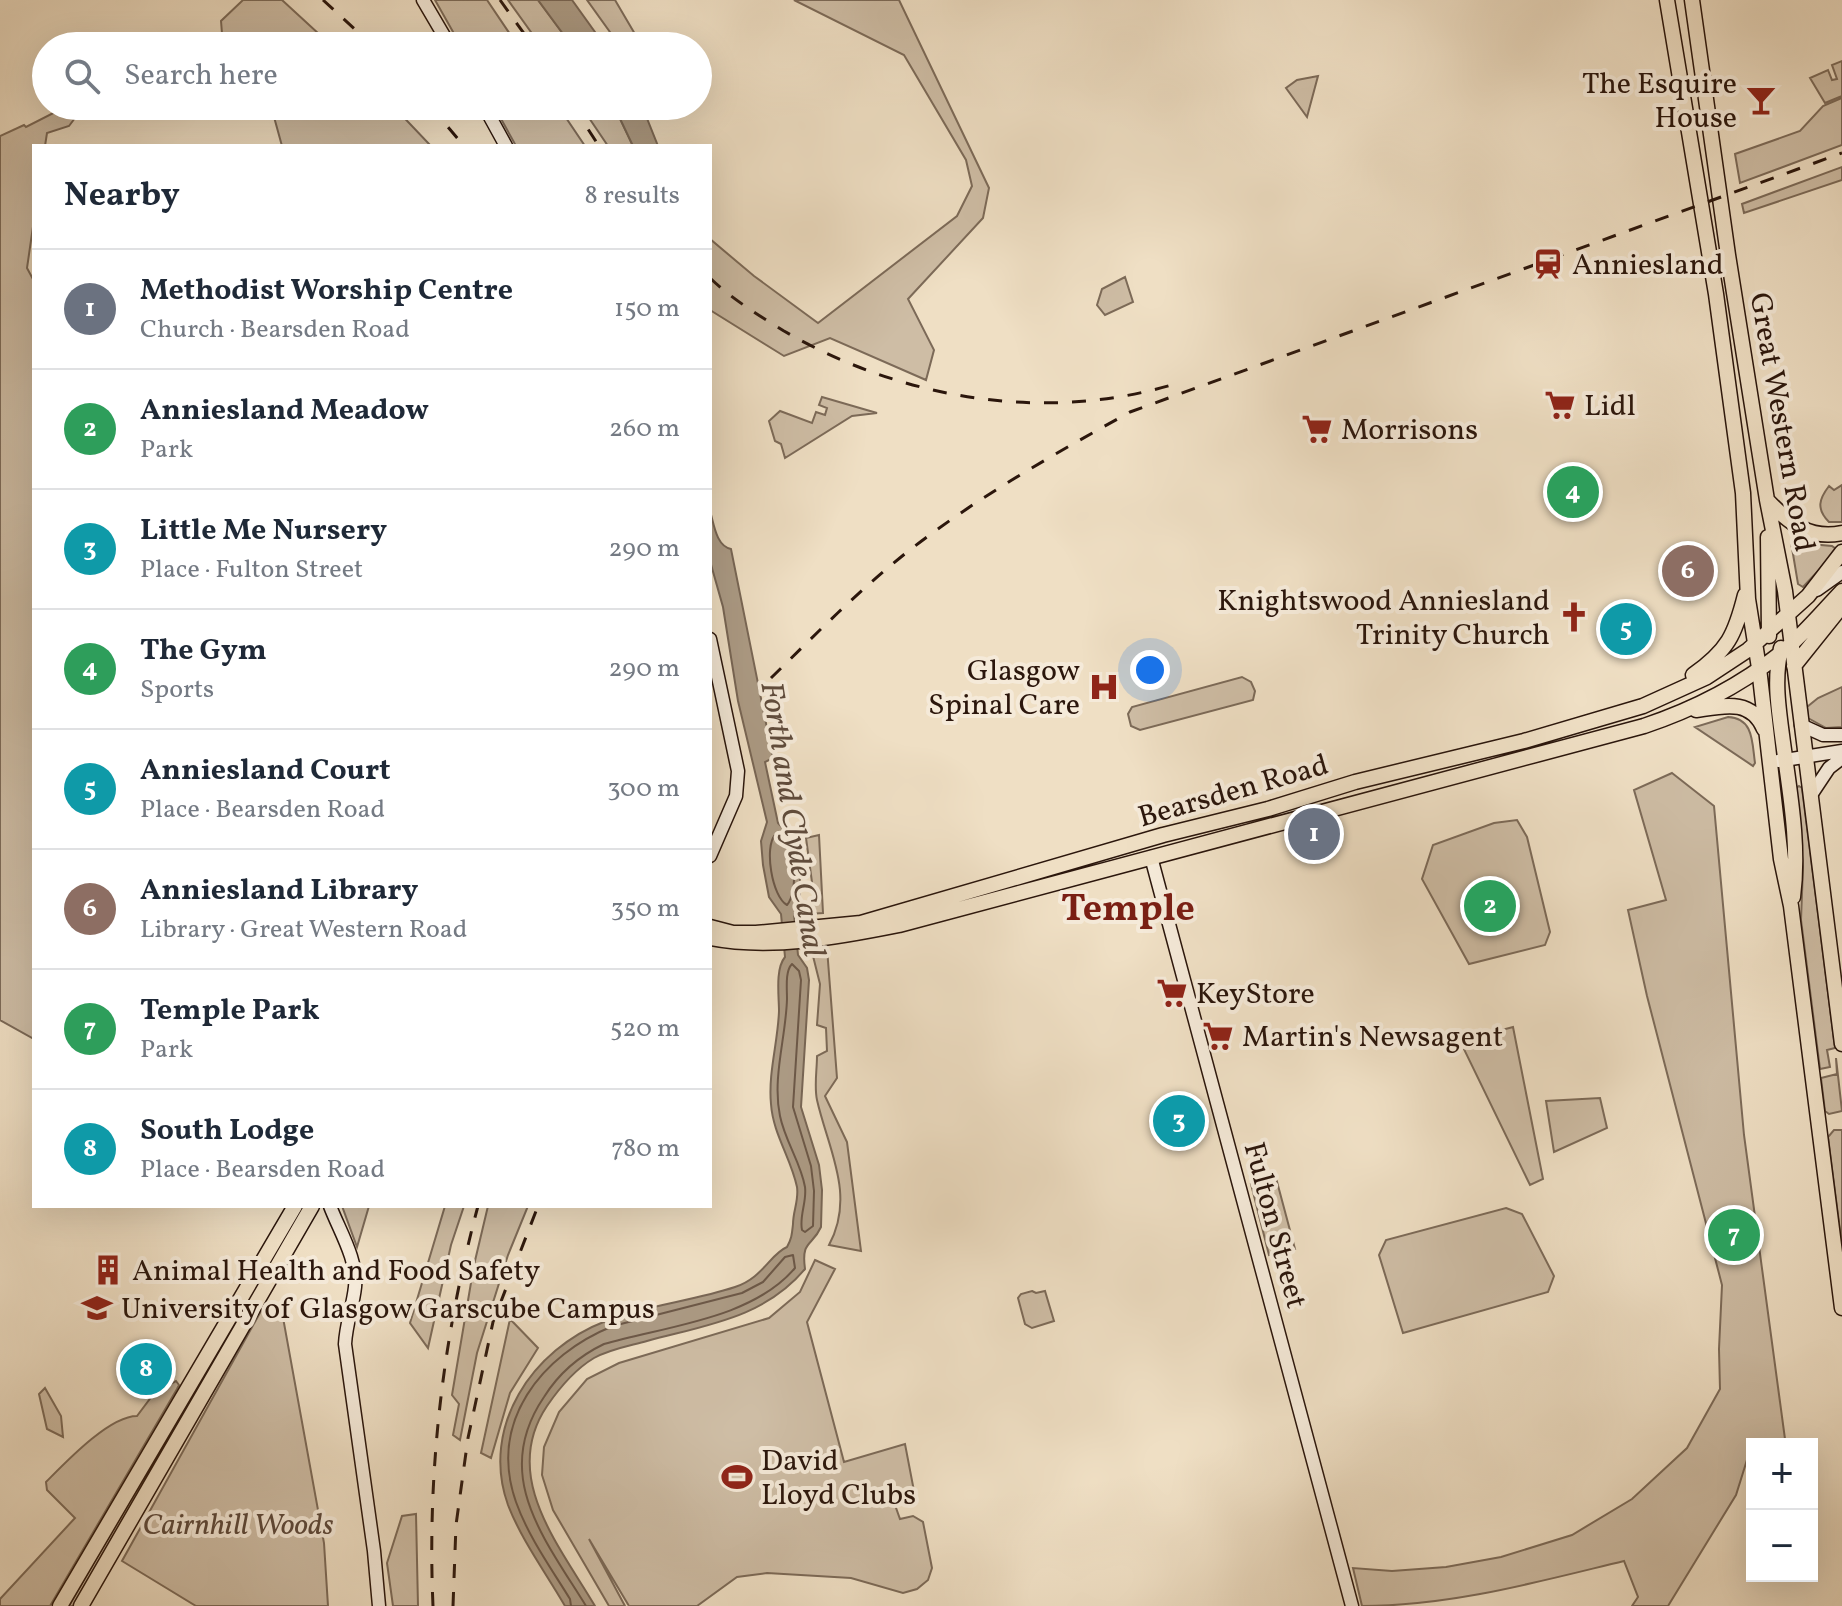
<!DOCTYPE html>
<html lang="en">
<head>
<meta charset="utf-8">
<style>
  :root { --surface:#fff; --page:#f2f2f3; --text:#1f2937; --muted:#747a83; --line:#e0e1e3; --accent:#8f2418 }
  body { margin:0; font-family:Vollkorn,serif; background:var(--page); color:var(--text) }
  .controls { position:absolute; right:24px; bottom:24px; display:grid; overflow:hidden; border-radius:0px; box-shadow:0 8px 32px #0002 }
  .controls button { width:72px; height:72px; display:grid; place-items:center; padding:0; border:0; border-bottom:2px solid var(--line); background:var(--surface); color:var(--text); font:40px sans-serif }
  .you { position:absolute; left:1150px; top:670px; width:28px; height:28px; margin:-20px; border:6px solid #fff; border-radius:50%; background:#1a73e8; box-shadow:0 0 0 12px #1a73e833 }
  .badge { display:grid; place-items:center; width:52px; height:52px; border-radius:50%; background:var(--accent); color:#fff; font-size:26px; font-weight:700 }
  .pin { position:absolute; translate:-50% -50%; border:4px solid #fff; box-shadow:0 2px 8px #0006 }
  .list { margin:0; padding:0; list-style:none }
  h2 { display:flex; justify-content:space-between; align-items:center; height:104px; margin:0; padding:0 32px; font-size:34px }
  h2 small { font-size:26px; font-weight:400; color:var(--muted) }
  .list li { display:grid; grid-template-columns:52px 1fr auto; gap:24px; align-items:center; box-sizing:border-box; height:120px; padding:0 32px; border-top:2px solid var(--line) }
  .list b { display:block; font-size:30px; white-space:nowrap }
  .list p { margin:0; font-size:26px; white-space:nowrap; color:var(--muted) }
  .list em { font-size:26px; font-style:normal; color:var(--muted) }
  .icon { flex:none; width:44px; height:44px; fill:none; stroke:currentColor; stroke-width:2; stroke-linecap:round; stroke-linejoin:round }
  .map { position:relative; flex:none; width:1842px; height:1606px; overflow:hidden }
  .search { position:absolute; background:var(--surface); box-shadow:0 8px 32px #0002; left:32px; top:32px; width:680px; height:88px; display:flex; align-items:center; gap:20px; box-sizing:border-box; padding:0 28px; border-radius:44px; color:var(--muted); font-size:30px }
  .panel { position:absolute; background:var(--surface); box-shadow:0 8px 32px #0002; left:32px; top:144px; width:680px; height:1064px; border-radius:0px }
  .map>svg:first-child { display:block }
</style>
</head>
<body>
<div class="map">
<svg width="1842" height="1606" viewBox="0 0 1842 1606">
  <rect width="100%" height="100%" fill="#efdfc4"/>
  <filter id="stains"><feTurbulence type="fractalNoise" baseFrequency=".0025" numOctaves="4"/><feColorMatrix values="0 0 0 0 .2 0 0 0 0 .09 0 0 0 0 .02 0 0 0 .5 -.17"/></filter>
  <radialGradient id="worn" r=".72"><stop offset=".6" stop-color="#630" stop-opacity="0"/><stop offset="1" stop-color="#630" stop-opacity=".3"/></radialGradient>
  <path fill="#cebda5" stroke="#7c6a58" stroke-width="2" d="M 243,0 L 282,0 L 332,46 L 223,46 L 221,21 Z
    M 435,0 L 487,0 L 518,46 L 461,46 Z
    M 508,0 L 538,0 L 572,46 L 541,46 Z
    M 587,0 L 615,0 L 642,46 L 620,46 Z
    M 794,0 L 899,0 L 989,188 L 983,218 L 908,299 L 934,350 L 926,380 L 830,338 L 784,356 L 710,310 L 710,239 L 754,276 L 818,323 L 957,216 L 972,186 L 966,160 L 904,55 Z
    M 1842,61 L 1842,96 L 1825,103 L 1810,78 L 1828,70 L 1832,80 L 1837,79 L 1832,65 Z
    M 1318,76 L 1307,117 L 1286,88 L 1297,80 Z
    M 1842,98 L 1842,145 L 1740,183 L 1735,154 L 1800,131 L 1823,106 Z
    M 67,106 L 84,106 L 69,126 L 47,133 L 45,146 L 34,146 L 34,220 L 27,268 L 34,281 L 34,1039 L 0,1020 L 0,136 L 24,125 L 26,127 Z
    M 271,106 L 393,106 L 431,146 L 282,146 Z
    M 494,106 L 558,106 L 585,146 L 516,146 Z
    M 581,106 L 614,106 L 633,146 L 608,146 Z
    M 1842,167 L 1842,180 L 1744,213 L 1742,204 Z
    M 1125,277 L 1133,302 L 1105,315 L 1097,305 L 1102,289 Z
    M 822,397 L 877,413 L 852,416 L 785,458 L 781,444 L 775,441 L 769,421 L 780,411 L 812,423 L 816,412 L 825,415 L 827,408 L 819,405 Z
    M 1842,485 L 1842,522 L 1829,522 C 1816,509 1819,499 1829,486 L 1834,490 Z
    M 1795,538 L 1810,544 L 1832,546 L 1836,549 L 1835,553 L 1803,587 L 1798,584 L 1791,542 Z
    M 1242,677 L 1251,682 L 1255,691 L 1253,700 L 1140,730 L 1131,726 L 1128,714 L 1132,707 Z
    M 1842,687 L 1842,727 L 1826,728 L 1808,718 L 1807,707 L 1818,698 Z
    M 1728,717 C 1754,718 1752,743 1755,763 L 1753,766 L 1695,727 Z
    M 1672,773 L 1714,806 L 1744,1135 L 1785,1439 L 1752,1444 L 1736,1495 L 1668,1606 L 1632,1606 L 1638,1597 L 1624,1561 C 1537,1582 1451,1606 1362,1606 L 1353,1568 L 1392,1571 L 1446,1567 L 1501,1557 L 1572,1535 L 1632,1499 L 1687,1448 L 1720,1389 L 1719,1349 L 1722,1285 L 1647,996 L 1628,910 L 1666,900 L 1634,790 Z
    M 1799,786 L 1802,788 L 1835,1048 L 1827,1050 L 1830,1067 L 1820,1069 L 1801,920 L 1803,867 L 1796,788 Z
    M 1517,820 L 1527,837 L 1550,932 L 1545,945 L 1469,964 L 1422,879 L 1433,845 L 1494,823 Z
    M 819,835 L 823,913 L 808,914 L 814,897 L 806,838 Z
    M 827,948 L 837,1078 L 825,1096 L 847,1142 L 861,1251 L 829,1245 C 856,1195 828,1149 817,1100 C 814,1086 817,1070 817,1056 L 827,1051 L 826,1028 L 817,1025 L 820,984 L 813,956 Z
    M 1513,1027 L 1543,1179 L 1530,1185 L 1460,1041 Z
    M 1836,1058 L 1842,1111 L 1829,1114 L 1825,1111 L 1821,1078 L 1837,1074 Z
    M 1600,1098 L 1607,1128 L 1554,1152 L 1546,1101 Z
    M 1834,1130 L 1842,1130 L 1842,1246 L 1828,1137 Z
    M 1276,1178 L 1295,1249 L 1269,1255 L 1251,1184 Z
    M 342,1206 L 369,1206 L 357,1247 Z
    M 445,1206 L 464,1206 L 451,1245 L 428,1348 L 410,1323 Z
    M 488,1206 L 528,1206 L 508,1255 L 477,1353 L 460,1440 L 453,1435 L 459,1404 L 452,1395 L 474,1265 Z
    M 1506,1208 L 1522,1214 L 1554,1276 L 1548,1292 L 1403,1333 L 1379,1255 L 1386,1240 Z
    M 297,1216 L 301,1218 L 77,1606 L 69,1606 L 191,1392 L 225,1344 Z
    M 815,1260 L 835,1269 L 807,1322 L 844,1462 L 905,1444 L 914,1491 L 908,1499 L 895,1505 L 900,1519 L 913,1516 L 923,1522 L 932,1568 L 928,1580 L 917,1589 L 903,1593 L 851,1578 L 767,1573 L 737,1577 L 697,1606 L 629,1606 L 589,1539 L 625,1606 L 609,1606 L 553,1510 L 542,1475 L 544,1447 L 559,1412 L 587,1379 L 619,1363 L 769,1318 L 800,1292 Z
    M 1032,1291 L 1036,1293 L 1045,1291 L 1054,1321 L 1032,1328 L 1025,1324 L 1018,1298 L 1021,1294 Z
    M 266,1302 L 282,1312 L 324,1543 L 328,1606 L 196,1606 L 122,1561 Z
    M 510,1319 L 538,1348 L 510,1393 L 491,1458 L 481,1453 Z
    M 176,1381 L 179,1385 L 177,1389 L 50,1606 L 0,1606 L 0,1599 L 75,1518 L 47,1490 L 46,1482 C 65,1463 109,1416 137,1416 L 155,1392 Z
    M 45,1388 L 61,1416 L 63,1437 L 47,1429 L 39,1394 Z
    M 416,1514 L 418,1606 L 393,1606 L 387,1563 L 402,1516 Z"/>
  <path fill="#ac9b85" stroke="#786655" stroke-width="2" d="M 538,0 L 572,0 L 605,46 L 572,46 Z
    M 614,106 L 642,106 L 658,146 L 633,146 Z
    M 710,511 C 714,524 716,546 731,549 L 773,758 L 765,762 L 778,823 L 794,840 L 800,858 L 800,901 L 794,914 L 798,955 L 807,968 L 809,980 L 801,1107 L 819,1165 L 822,1190 L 821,1227 C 812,1247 801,1240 805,1269 C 764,1318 706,1325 647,1341 C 629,1346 610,1349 594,1358 C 574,1370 560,1387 547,1406 C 500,1476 559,1545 595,1606 L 565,1606 C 546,1573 522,1541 508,1505 C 480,1427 532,1349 606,1321 C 647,1305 693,1301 735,1287 C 763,1278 770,1254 787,1247 C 792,1238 792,1233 793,1224 C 793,1211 799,1200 797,1187 C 791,1158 773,1134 771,1104 C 768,1073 778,1042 779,1011 C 779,996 775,969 785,957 L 781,914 L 769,897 L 763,865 L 761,841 L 767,822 L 738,701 L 723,607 L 710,561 Z"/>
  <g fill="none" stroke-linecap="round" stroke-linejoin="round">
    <path stroke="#6c5848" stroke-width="2" d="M 775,835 C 796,842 799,891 787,905 C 772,897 764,847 775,835 Z
      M 792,964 L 799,971 L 801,980 L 793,1107 L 811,1166 L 814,1191 L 813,1226 L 805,1232 L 802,1230 C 799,1216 807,1202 805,1187 C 801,1163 785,1141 780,1116 C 772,1078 786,1037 787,999 C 787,988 785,971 792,964 Z
      M 571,1606 L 570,1599 C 551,1568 528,1536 516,1502 C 488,1422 541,1355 613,1326 L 742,1293 L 763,1282 L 785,1257 L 793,1255 L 795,1268 C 752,1319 666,1326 604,1344 C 579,1356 559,1373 544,1397 C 491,1475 544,1538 586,1606"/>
    <g stroke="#2b160c" stroke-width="15">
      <path id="secondary" d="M 423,0 L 450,46
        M 484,106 L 506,146
        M 1817,590 L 1842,572
        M 710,639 L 738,771 L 736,796 L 710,856
        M 1801,725 L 1823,735 L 1842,735
        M 1778,761 L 1842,751
        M 1811,795 L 1829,768 L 1842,758
        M 1151,857 L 1352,1606
        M 330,1206 C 339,1230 358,1260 355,1287 C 353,1306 346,1324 345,1344 L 374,1551 L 379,1606"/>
    </g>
    <g stroke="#2b160c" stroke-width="17">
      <path id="primary" d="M 1667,0 L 1716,294 L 1743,493 L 1748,599 L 1759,668 L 1781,859 L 1791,906 L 1842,1308
        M 1692,0 L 1728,255 L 1767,500 L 1785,591 L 1842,1044
        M 1768,501 C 1789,523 1810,540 1842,533
        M 1768,537 L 1769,636
        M 1781,648 C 1774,678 1778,705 1782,735 C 1789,789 1800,843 1793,897
        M 1794,666 L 1842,606
        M 1693,675 C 1728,650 1735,635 1745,595
        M 1696,710 C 1723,706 1751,698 1764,729
        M 710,927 L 733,933 L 756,933 L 861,923 L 1163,835 L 1268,809 L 1355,782 L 1524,741 L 1643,706 L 1707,677 L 1748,650 L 1808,596 L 1842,552
        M 710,938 C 771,950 839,937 899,925 L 1644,726 C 1692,710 1741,685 1781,653 C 1803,635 1822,612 1842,591
        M 60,1606 L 295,1206
        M 81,1606 L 312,1206"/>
    </g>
    <use href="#secondary" stroke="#f5ead9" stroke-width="12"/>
    <use href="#primary" stroke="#efdfc4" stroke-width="14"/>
    <path stroke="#2b160c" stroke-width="3" stroke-dasharray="14 14" stroke-linecap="butt" d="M 323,0 L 373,46
      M 500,0 L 533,46
      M 430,106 L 464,146
      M 573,106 L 599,146
      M 710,278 C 732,299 758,315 784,331 C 901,399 1046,424 1178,383
      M 771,678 C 813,637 855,594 901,557 C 972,500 1051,456 1130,412 L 1842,153
      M 433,1606 C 427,1471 443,1336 478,1206
      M 453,1606 L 456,1525 L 468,1438 L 493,1322 L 538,1206"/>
  </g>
  <defs>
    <g id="bar-bare" transform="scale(2.4)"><path d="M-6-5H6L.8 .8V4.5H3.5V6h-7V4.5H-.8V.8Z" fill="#8f2418" stroke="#f5ead9" stroke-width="2.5" paint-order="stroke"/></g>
    <g id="station-bare" transform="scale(2.4)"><path d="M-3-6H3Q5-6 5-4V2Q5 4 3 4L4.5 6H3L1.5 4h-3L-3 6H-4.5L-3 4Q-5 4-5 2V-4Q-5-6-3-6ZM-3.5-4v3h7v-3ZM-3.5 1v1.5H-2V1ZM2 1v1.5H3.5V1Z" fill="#8f2418" stroke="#f5ead9" stroke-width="2.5" paint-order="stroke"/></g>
    <g id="supermarket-bare" transform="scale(2.4)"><path d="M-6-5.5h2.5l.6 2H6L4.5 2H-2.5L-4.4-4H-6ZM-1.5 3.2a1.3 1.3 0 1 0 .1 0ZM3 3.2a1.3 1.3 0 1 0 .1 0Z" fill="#8f2418" stroke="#f5ead9" stroke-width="2.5" paint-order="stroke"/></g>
    <g id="church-bare" transform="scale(2.4)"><path d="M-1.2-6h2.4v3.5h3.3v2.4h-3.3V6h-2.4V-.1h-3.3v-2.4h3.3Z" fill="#8f2418" stroke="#f5ead9" stroke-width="2.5" paint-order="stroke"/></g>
    <g id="hospital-bare" transform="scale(2.4)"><path d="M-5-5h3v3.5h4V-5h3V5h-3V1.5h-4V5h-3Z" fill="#8f2418" stroke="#f5ead9" stroke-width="2.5" paint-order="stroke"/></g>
    <g id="building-bare" transform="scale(2.4)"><path d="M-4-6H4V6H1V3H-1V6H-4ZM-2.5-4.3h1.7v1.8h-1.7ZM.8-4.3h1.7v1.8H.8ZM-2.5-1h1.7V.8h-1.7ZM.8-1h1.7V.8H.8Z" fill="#8f2418" stroke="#f5ead9" stroke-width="2.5" paint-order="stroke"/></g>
    <g id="university-bare" transform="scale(2.4)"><path d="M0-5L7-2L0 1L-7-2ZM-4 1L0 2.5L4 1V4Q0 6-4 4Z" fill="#8f2418" stroke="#f5ead9" stroke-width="2.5" paint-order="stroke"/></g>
    <g id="stadium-bare" transform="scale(2.4)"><path d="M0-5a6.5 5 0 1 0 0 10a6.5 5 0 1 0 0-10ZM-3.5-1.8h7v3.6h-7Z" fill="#8f2418" stroke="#f5ead9" stroke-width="2.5" paint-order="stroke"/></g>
  </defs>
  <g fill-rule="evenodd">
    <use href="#bar-bare" x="1761" y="100"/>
    <use href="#station-bare" x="1548" y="264"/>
    <use href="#supermarket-bare" x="1560" y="405"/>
    <use href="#supermarket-bare" x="1317" y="429"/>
    <use href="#church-bare" x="1574" y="617"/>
    <use href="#hospital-bare" x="1104" y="687"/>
    <use href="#supermarket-bare" x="1172" y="993"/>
    <use href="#supermarket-bare" x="1218" y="1036"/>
    <use href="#building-bare" x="108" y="1270"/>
    <use href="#university-bare" x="97" y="1308"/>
    <use href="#stadium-bare" x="737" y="1477"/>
  </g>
  <g text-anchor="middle" stroke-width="8" stroke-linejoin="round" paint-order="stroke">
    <g font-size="30" fill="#2b160c" stroke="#f5ead9" text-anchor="start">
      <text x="1737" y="93" text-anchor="end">The Esquire<tspan x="1737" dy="34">House</tspan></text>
      <text x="1572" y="274">Anniesland</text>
      <text x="1584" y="415">Lidl</text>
      <text x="1341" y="439">Morrisons</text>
      <text x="1550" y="610" text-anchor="end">Knightswood Anniesland<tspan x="1550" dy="34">Trinity Church</tspan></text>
      <text x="1080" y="680" text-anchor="end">Glasgow<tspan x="1080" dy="34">Spinal Care</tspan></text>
      <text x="1196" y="1003">KeyStore</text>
      <text x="1242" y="1046">Martin's Newsagent</text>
      <text x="132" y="1280">Animal Health and Food Safety</text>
      <text x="121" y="1318">University of Glasgow Garscube Campus</text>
      <text x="761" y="1470">David<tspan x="761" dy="34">Lloyd Clubs</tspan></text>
    </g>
    <g font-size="30" fill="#2b160c" stroke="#f5ead9">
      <text transform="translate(1783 422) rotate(80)" y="10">Great Western Road</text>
      <text transform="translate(1233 790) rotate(-16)" y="10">Bearsden Road</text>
      <text transform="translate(1276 1225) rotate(75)" y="10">Fulton Street</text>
    </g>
    <g font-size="30" font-style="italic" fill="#5c483a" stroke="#f5ead9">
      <text x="238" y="1534">Cairnhill Woods</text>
    </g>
    <g font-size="32" font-style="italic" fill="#5f4b3c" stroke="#f5ead9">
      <text transform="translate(794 819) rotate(81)" y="11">Forth and Clyde Canal</text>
    </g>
    <g font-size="38" font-weight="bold" fill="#7a1f14" stroke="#f5ead9">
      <text x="1128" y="920">Temple</text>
    </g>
  </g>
  <rect width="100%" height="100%" filter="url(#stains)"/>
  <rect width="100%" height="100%" fill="url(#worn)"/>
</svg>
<div class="controls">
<button>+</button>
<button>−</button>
</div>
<div class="you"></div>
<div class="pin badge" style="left:1314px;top:834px;background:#6b7280">1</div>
<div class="pin badge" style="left:1490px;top:906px;background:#2e9e5b">2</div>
<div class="pin badge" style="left:1179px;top:1121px;background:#0f9aa8">3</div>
<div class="pin badge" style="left:1573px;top:492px;background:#2e9e5b">4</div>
<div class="pin badge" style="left:1626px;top:629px;background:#0f9aa8">5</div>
<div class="pin badge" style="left:1688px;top:571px;background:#8d6e63">6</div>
<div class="pin badge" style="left:1734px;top:1235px;background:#2e9e5b">7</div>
<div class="pin badge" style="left:146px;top:1369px;background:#0f9aa8">8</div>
<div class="search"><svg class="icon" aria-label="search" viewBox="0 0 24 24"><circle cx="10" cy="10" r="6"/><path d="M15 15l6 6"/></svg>Search here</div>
<section class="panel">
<h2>Nearby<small>8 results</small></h2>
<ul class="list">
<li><span class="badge" style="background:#6b7280">1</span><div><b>Methodist Worship Centre</b><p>Church · Bearsden Road</p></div><em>150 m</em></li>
<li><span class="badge" style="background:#2e9e5b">2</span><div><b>Anniesland Meadow</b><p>Park</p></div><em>260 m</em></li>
<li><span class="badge" style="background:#0f9aa8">3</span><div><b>Little Me Nursery</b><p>Place · Fulton Street</p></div><em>290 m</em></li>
<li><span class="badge" style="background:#2e9e5b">4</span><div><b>The Gym</b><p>Sports</p></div><em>290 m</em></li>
<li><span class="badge" style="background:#0f9aa8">5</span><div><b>Anniesland Court</b><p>Place · Bearsden Road</p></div><em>300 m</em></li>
<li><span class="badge" style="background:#8d6e63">6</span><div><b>Anniesland Library</b><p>Library · Great Western Road</p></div><em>350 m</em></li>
<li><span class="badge" style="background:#2e9e5b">7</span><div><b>Temple Park</b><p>Park</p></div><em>520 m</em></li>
<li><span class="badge" style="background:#0f9aa8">8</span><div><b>South Lodge</b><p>Place · Bearsden Road</p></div><em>780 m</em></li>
</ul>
</section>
</div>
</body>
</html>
